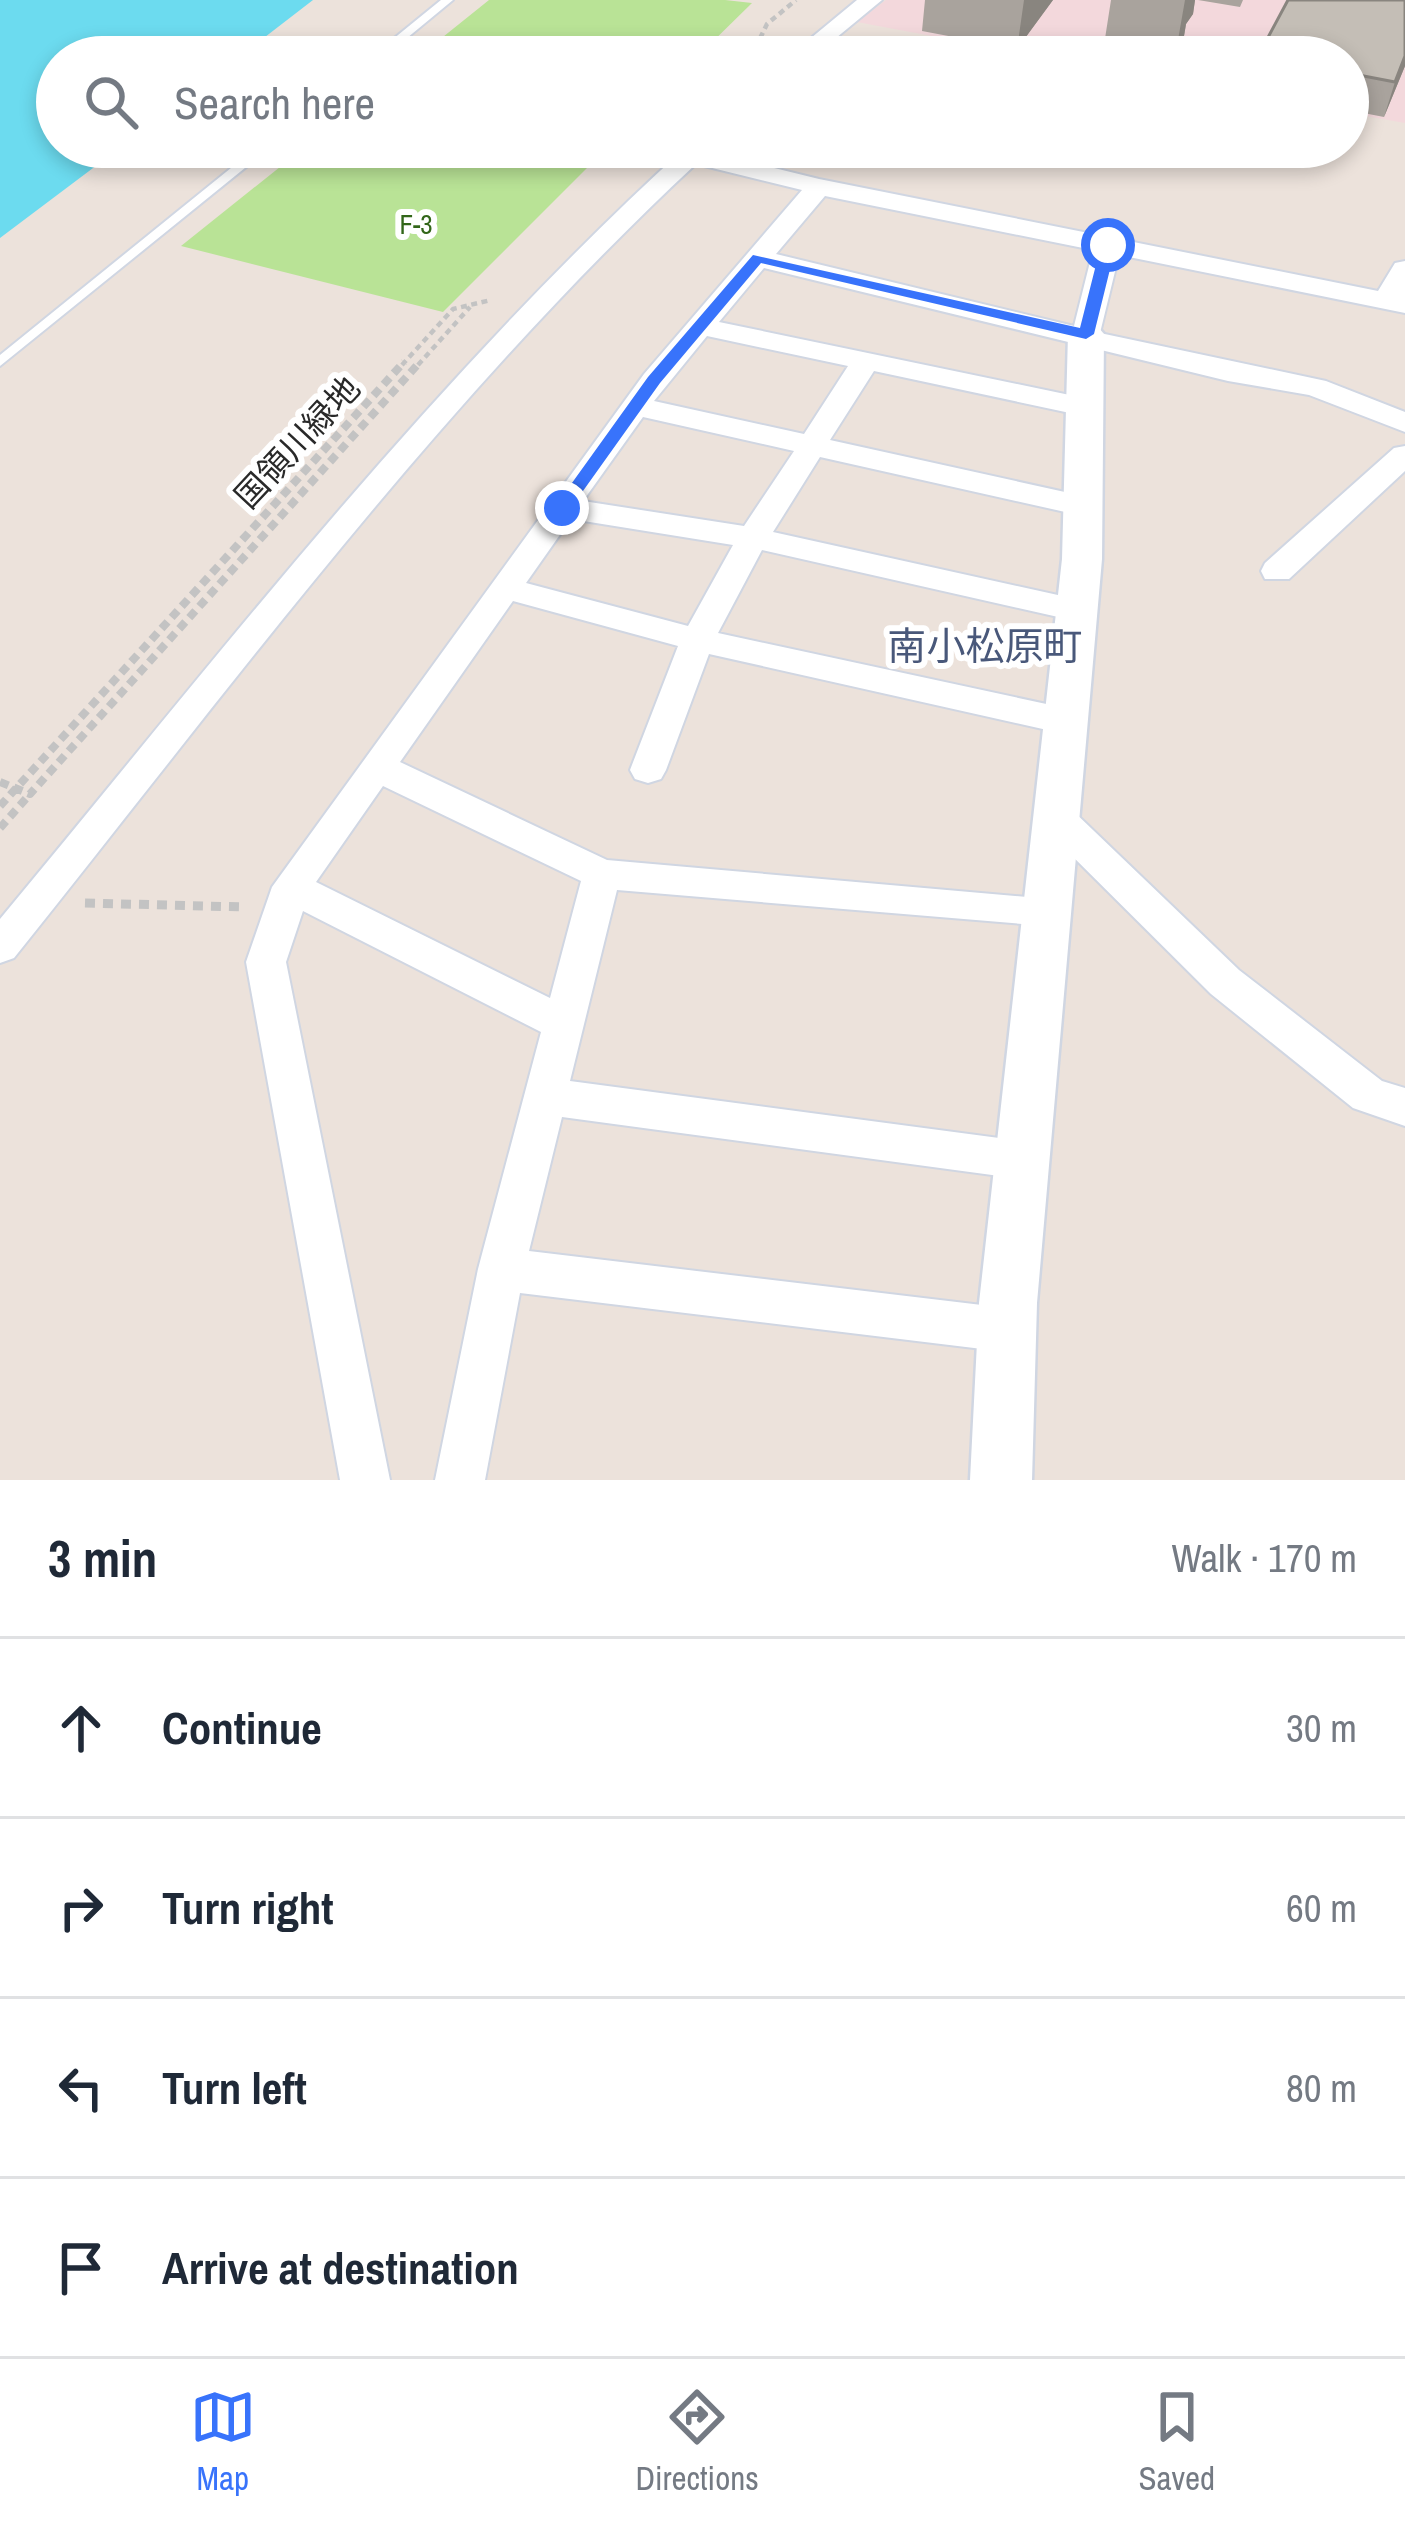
<!DOCTYPE html>
<html lang="en">
<head>
<meta charset="utf-8">
<style>
  :root { --surface:#fff; --page:#f6f6f7; --text:#1f2937; --muted:#747a83; --line:#e0e1e3; --accent:#3873fb }
  body { margin:0; font-family:"Archivo Narrow","Noto Sans JP",sans-serif; background:var(--page); color:var(--text) }
  .stop { position:absolute; width:36px; height:36px; margin:-27px; border:9px solid #3873fb; border-radius:50%; background:#fff }
  .stop.end { background:#3873fb; border-color:#fff; box-shadow:0 3px 12px #0008 }
  .list { margin:0; padding:0; list-style:none }
  h2 { display:flex; justify-content:space-between; align-items:center; height:156px; margin:0; padding:0 48px; font-size:51px }
  h2 small { font-size:39px; font-weight:400; color:var(--muted) }
  .list li { display:grid; grid-template-columns:78px 1fr auto; gap:36px; align-items:center; box-sizing:border-box; height:180px; padding:0 48px; border-top:3px solid var(--line) }
  .list b { display:block; font-size:45px; white-space:nowrap }
  .list em { font-size:39px; font-style:normal; color:var(--muted) }
  .icon { flex:none; width:66px; height:66px; fill:none; stroke:currentColor; stroke-width:2; stroke-linecap:round; stroke-linejoin:round }
  .map { position:relative; flex:none; width:1405px; height:1480px; overflow:hidden }
  .search { position:absolute; background:var(--surface); box-shadow:0 6px 18px #0003; left:36px; right:36px; top:36px; height:132px; display:flex; align-items:center; gap:30px; box-sizing:border-box; padding:0 42px; border-radius:66px; color:var(--muted); font-size:45px }
  .sheet { height:876px; background:var(--surface) }
  nav { display:flex; justify-content:space-around; align-items:center; box-sizing:border-box; height:168px; border-top:3px solid var(--line); background:var(--surface); font-size:33px; color:var(--muted) }
  nav a { display:grid; justify-items:center; gap:6px }
  nav .on { color:var(--accent) }
  .map>svg:first-child { display:block }
</style>
</head>
<body>
<div class="map">
<svg width="1405" height="1480" viewBox="0 0 1405 1480">
  <rect width="100%" height="100%" fill="#ece2db"/>
  <path fill="#f3d8dc" d="M 886,0 L 1405,0 L 1405,123 L 1348,113 L 1348,57 L 1043,57 L 857,22 Z"/>
  <path fill="#b9e396" d="M 489,0 L 725,0 L 752,3 L 697,57 L 418,57 Z
    M 305,147 L 608,147 L 443,312 L 181,246 Z"/>
  <path fill="#6cdbef" d="M 0,0 L 313,0 L 239,57 L 57,57 L 57,147 L 121,147 L 0,238 Z"/>
  <g fill="none" stroke-linecap="round" stroke-linejoin="round">
    <g stroke="#d0d6e2" stroke-width="4">
      <path id="service" d="M 441,0 L 453,0 L 384,57 L 371,57 Z
        M 257,147 L 271,147 L 0,366 L 0,355 Z"/>
    </g>
    <g stroke="#d0d6e2" stroke-width="4">
      <path id="minor" d="M 857,0 L 882,0 L 813,57 L 788,57 Z
        M 686,147 L 712,147 L 709,152 L 819,179 L 1378,291 L 1395,263 L 1405,261 L 1405,313 L 1119,255 L 1100,333 L 1326,381 L 1405,412 L 1405,432 L 1309,395 L 1228,381 L 764,268 L 719,322 L 1084,398 L 1099,407 L 1084,416 L 874,371 L 830,440 L 1083,496 L 1099,506 L 1083,516 L 820,457 L 773,532 L 1076,599 L 1088,602 L 1093,610 L 1088,618 L 1076,621 L 762,550 L 718,633 L 1065,708 L 1078,712 L 1083,721 L 1078,730 L 1065,734 L 709,654 L 666,770 L 661,779 L 648,783 L 635,779 L 630,770 L 678,646 L 513,601 L 400,762 L 607,860 L 1061,900 L 1067,911 L 1061,922 L 1047,926 L 617,890 L 570,1081 L 1022,1141 L 1038,1146 L 1044,1160 L 1038,1174 L 1022,1179 L 562,1117 L 529,1251 L 1007,1308 L 1024,1314 L 1031,1330 L 1024,1346 L 1007,1352 L 520,1293 L 485,1480 L 435,1480 L 478,1269 L 541,1032 L 303,911 L 286,962 L 390,1480 L 340,1480 L 246,962 L 272,887 L 644,374 L 802,190 L 696,164 C 440,402 232,686 14,958 L 0,963 L 0,919 C 220,654 431,379 686,147 ZM 825,196 L 1093,250 L 1074,326 L 776,254 ZM 707,336 L 848,366 L 804,434 L 654,401 ZM 643,417 L 794,451 L 744,526 L 583,501 ZM 571,519 L 733,545 L 688,626 L 526,583 ZM 383,786 L 581,881 L 550,998 L 316,882 Z
        M 1405,446 L 1405,471 L 1289,579 L 1265,579 L 1261,571 L 1265,563 L 1394,448 Z
        M 1056,803 L 1069,807 L 1239,970 L 1382,1081 L 1405,1088 L 1405,1126 L 1353,1108 L 1211,994 L 1043,827 L 1037,817 L 1043,807 Z"/>
    </g>
    <g stroke="#d0d6e2" stroke-width="5">
      <path id="tertiary" d="M 1086,323 L 1098,327 L 1104,334 L 1102,559 L 1037,1303 L 1032,1480 L 970,1480 L 979,1303 L 1062,559 L 1068,334 L 1074,327 Z"/>
    </g>
    <path stroke="#c3c3c3" stroke-width="4.5" stroke-dasharray="6 4.5" stroke-linecap="butt" d="M 751,57 L 767,24 L 796,0
      M 402,365 L 453,309 L 491,300
      M 418,365 L 470,307"/>
    <path stroke="#c3c3c3" stroke-width="8" stroke-dasharray="9 6" stroke-linecap="butt" d="M 0,782 L 30,794 L 420,362
      M 0,806 L 404,362
      M 0,828 L 30,794"/>
    <path stroke="#c3c3c3" stroke-width="9" stroke-dasharray="10 8" stroke-linecap="butt" d="M 85,903 L 244,907"/>
    <use href="#service" fill="#fff" fill-rule="evenodd"/>
    <use href="#minor" fill="#fff" fill-rule="evenodd"/>
    <use href="#tertiary" fill="#fff" fill-rule="evenodd"/>
  </g>
  <path fill="#a9a39d" d="M 925,0 L 1053,0 L 1017,49 L 922,31 Z
    M 1111,0 L 1195,0 L 1193,14 L 1186,24 L 1183,42 L 1175,57 L 1104,45 Z
    M 1198,0 L 1243,0 L 1240,7 Z
    M 1288,0 L 1405,66 L 1384,117 L 1348,110 L 1348,57 L 1258,57 Z"/>
  <path fill="#89857f" d="M 1024,0 L 1053,0 L 1017,49 Z
    M 1185,0 L 1195,0 L 1193,14 L 1186,24 L 1183,42 L 1175,57 Z
    M 1405,56 L 1405,66 L 1384,117 L 1395,82 Z"/>
  <path fill="#c4beb6" stroke="#89857f" stroke-width="3" d="M 1288,0 L 1405,0 L 1405,56 L 1395,82 L 1348,73 L 1348,57 L 1258,56 Z"/>
  <path fill="#3873fb" d="M 1108,241 L 1116,245 L 1094,334 L 1086,339 L 761,263 L 660,383 L 568,512 L 554,508 L 648,377 L 753,255 L 1080,328 L 1101,245 Z"/>
  <g text-anchor="middle" stroke-width="12" stroke-linejoin="round" paint-order="stroke">
    <g font-size="27" fill="#326619" stroke="#fff">
      <text x="416" y="234">F-3</text>
    </g>
    <g font-size="33" fill="#292929" stroke="#fff">
      <text transform="translate(297 442) rotate(-47)" y="12">国領川緑地</text>
    </g>
    <g font-size="39" fill="#49587a" stroke="#fff">
      <text x="985" y="660">南小松原町</text>
    </g>
  </g>
</svg>
<div class="stop" style="left:1108px;top:245px"></div>
<div class="stop end" style="left:562px;top:508px"></div>
<div class="search"><svg class="icon" aria-label="search" viewBox="0 0 24 24"><circle cx="10" cy="10" r="6"/><path d="M15 15l6 6"/></svg>Search here</div>
</div>
<section class="sheet">
<h2>3 min<small>Walk · 170 m</small></h2>
<ul class="list">
<li><svg class="icon" aria-label="ahead" viewBox="0 0 24 24"><path d="M12 20V5M6 11l6-6 6 6"/></svg><div><b>Continue</b></div><em>30 m</em></li>
<li><svg class="icon" aria-label="right" viewBox="0 0 24 24"><path d="M7 20v-9h11M14 6l5 5-5 5"/></svg><div><b>Turn right</b></div><em>60 m</em></li>
<li><svg class="icon" aria-label="left" viewBox="0 0 24 24"><path d="M17 20v-9H6M10 6l-5 5 5 5"/></svg><div><b>Turn left</b></div><em>80 m</em></li>
<li><svg class="icon" aria-label="arrive" viewBox="0 0 24 24"><path d="M6 21V4h12l-3 4 3 4H6"/></svg><div><b>Arrive at destination</b></div></li>
</ul>
</section>
<nav>
<a class="on"><svg class="icon" aria-label="map" viewBox="0 0 24 24"><path d="M3 6l6-2 6 2 6-2v14l-6 2-6-2-6 2zM9 4v14M15 6v14"/></svg>Map</a>
<a><svg class="icon" aria-label="directions" viewBox="0 0 24 24"><path d="M12 3l9 9-9 9-9-9zM9 14v-3h6M13 9l2 2-2 2"/></svg>Directions</a>
<a><svg class="icon" aria-label="saved" viewBox="0 0 24 24"><path d="M7 4h10v16l-5-4-5 4z"/></svg>Saved</a>
</nav>
</body>
</html>
